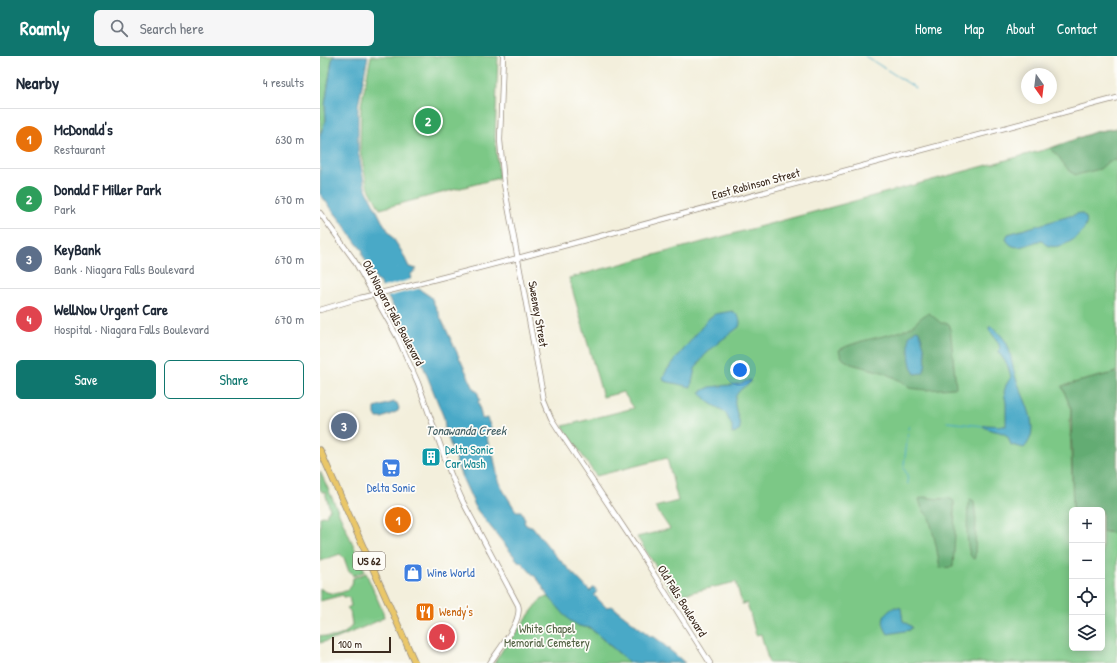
<!DOCTYPE html>
<html lang="en">
<head>
<meta charset="utf-8">
<style>
  :root { --surface:#fff; --page:#f6f6f7; --text:#1f2937; --muted:#747a83; --line:#e0e1e3; --accent:#0f766e }
  body { margin:0; font-family:"Patrick Hand",sans-serif; background:var(--page); color:var(--text) }
  .controls { position:absolute; right:12px; bottom:12px; display:grid; overflow:hidden; border-radius:6px; box-shadow:0 2px 10px #0003 }
  .controls button { width:36px; height:36px; display:grid; place-items:center; padding:0; border:0; border-bottom:1px solid var(--line); background:var(--surface); color:var(--text); font:20px sans-serif }
  .compass { position:absolute; left:701px; top:12px; width:36px; height:36px; border-radius:50%; background:var(--surface); box-shadow:0 2px 10px #0003; rotate:166deg }
  .scale { position:absolute; left:12px; bottom:10px; width:59px; box-sizing:border-box; padding-left:4px; border:2px solid #3b2a1e; border-top:0; font-size:11px; line-height:14px; white-space:nowrap; color:#3b2a1e; -webkit-text-stroke:3px #fdfcf7; paint-order:stroke }
  .you { position:absolute; left:420px; top:314px; width:14px; height:14px; margin:-10px; border:3px solid #fff; border-radius:50%; background:#1a73e8; box-shadow:0 0 0 6px #1a73e833 }
  .badge { display:grid; place-items:center; width:26px; height:26px; border-radius:50%; background:var(--accent); color:#fff; font-size:13px; font-weight:700 }
  .pin { position:absolute; translate:-50% -50%; border:2px solid #fff; box-shadow:0 1px 4px #0006 }
  .list { margin:0; padding:0; list-style:none }
  h2 { display:flex; justify-content:space-between; align-items:center; height:52px; margin:0; padding:0 16px; font-size:17px }
  h2 small { font-size:13px; font-weight:400; color:var(--muted) }
  .list li { display:grid; grid-template-columns:26px 1fr auto; gap:12px; align-items:center; box-sizing:border-box; height:60px; padding:0 16px; border-top:1px solid var(--line) }
  .list b { display:block; font-size:15px; white-space:nowrap }
  .list p { margin:0; font-size:13px; white-space:nowrap; color:var(--muted) }
  .list em { font-size:13px; font-style:normal; color:var(--muted) }
  .actions { display:flex; gap:8px; padding:12px 16px }
  .actions a { flex:1; padding:9px 0; border:1px solid var(--accent); border-radius:6px; text-align:center; font-size:14px; color:var(--accent) }
  .actions .main { background:var(--accent); color:#fff }
  .icon { flex:none; width:22px; height:22px; fill:none; stroke:currentColor; stroke-width:2; stroke-linecap:round; stroke-linejoin:round }
  .map { position:relative; flex:none; width:797px; height:607px; overflow:hidden }
  header { display:flex; align-items:center; gap:24px; box-sizing:border-box; height:56px; padding:0 20px; background:var(--accent); color:#fff }
  header strong { font-size:19px }
  nav { display:flex; gap:22px; margin-inline-start:auto; font-size:14px }
  .search { width:280px; height:36px; background:var(--page); display:flex; align-items:center; gap:10px; box-sizing:border-box; padding:0 14px; border-radius:6px; color:var(--muted); font-size:15px }
  main { display:flex }
  aside { flex:1; background:var(--surface) }
  .map>svg:first-child { display:block }
</style>
</head>
<body>
<header>
<strong>Roamly</strong>
<div class="search"><svg class="icon" aria-label="search" viewBox="0 0 24 24"><circle cx="10" cy="10" r="6"/><path d="M15 15l6 6"/></svg>Search here</div>
<nav><a>Home</a><a>Map</a><a>About</a><a>Contact</a></nav>
</header>
<main>
<aside>
<h2>Nearby<small>4 results</small></h2>
<ul class="list">
<li><span class="badge" style="background:#e8710a">1</span><div><b>McDonald's</b><p>Restaurant</p></div><em>630 m</em></li>
<li><span class="badge" style="background:#2e9e5b">2</span><div><b>Donald F Miller Park</b><p>Park</p></div><em>670 m</em></li>
<li><span class="badge" style="background:#5c6f8a">3</span><div><b>KeyBank</b><p>Bank · Niagara Falls Boulevard</p></div><em>670 m</em></li>
<li><span class="badge" style="background:#e0444e">4</span><div><b>WellNow Urgent Care</b><p>Hospital · Niagara Falls Boulevard</p></div><em>670 m</em></li>
</ul>
<div class="actions"><a class="main">Save</a><a>Share</a></div>
</aside>
<div class="map">
<svg width="797" height="607" viewBox="0 0 797 607">
  <rect width="100%" height="100%" fill="#fdfcf7"/>
  <filter id="ink" filterUnits="userSpaceOnUse"><feTurbulence type="fractalNoise" baseFrequency=".025" numOctaves="2"/><feDisplacementMap in="SourceGraphic" scale="8" xChannelSelector="R" yChannelSelector="G"/><feConvolveMatrix kernelMatrix="1 2 1 2 8 2 1 2 1" color-interpolation-filters="sRGB"/></filter>
  <filter id="wash" filterUnits="userSpaceOnUse"><feTurbulence type="fractalNoise" baseFrequency=".012" numOctaves="4" result="noise"/><feDisplacementMap in="SourceGraphic" scale="16" xChannelSelector="R" yChannelSelector="G"/><feGaussianBlur stdDeviation="0.9" result="paint"/><feColorMatrix in="noise" values="0 0 0 0 0 0 0 0 0 0 0 0 0 0 0 0 0 1.4 0 .05"/><feComposite in="paint" operator="in"/></filter>
  <g filter="url(#wash)">
    <rect width="100%" height="100%" fill="#f3efdc"/>
    <path fill="#7bc886" stroke="#5b7952" d="M 0,0 L 14,0 L 12,4 L 5,49 L 6,64 L 0,79 Z
      M 51,0 L 178,0 L 175,82 L 179,122 L 60,153 L 47,129 L 40,94 L 41,49 Z
      M 797,72 L 797,316 L 742,330 L 751,352 L 750,368 L 753,454 L 752,454 L 752,592 L 782,592 L 782,475 L 797,478 L 797,607 L 449,607 L 441,578 L 436,579 L 427,547 L 422,548 L 416,526 L 355,540 L 317,481 L 350,473 L 335,451 L 358,445 L 347,402 L 276,420 L 243,370 L 314,352 L 303,336 L 283,341 L 249,222 L 731,92 L 775,76 Z
      M 0,415 L 45,515 L 33,520 L 31,516 L 29,516 L 24,502 L 20,498 L 0,505 L 0,461 L 7,459 L 7,456 L 10,454 L 5,436 L 2,436 L 0,433 Z
      M 46,517 L 63,556 L 64,561 L 60,564 L 18,582 L 0,587 L 0,579 C 11,584 27,580 32,568 L 30,555 L 27,552 L 31,550 L 29,541 L 24,541 L 23,539 L 0,545 L 0,532 C 9,540 25,539 32,529 L 33,522 Z
      M 229,541 L 259,570 L 270,572 L 310,607 L 174,607 L 185,590 L 222,542 Z"/>
    <path fill="#64ac73" stroke="#506b48" d="M 797,72 L 797,104 L 789,105 L 780,113 L 756,119 C 743,113 743,102 732,95 L 731,92 L 775,76 Z
      M 609,257 L 621,267 L 628,267 L 630,270 L 636,331 L 634,332 L 606,334 L 589,332 L 583,326 L 562,316 L 531,308 L 523,303 L 520,298 L 519,294 C 539,283 563,282 584,274 C 595,271 599,260 609,257 Z
      M 797,316 L 797,478 L 782,475 L 782,454 L 753,454 L 751,353 L 742,330 Z
      M 604,441 L 618,443 L 629,442 L 634,445 L 635,478 L 633,511 L 620,512 L 616,489 L 609,461 L 602,453 L 599,443 Z
      M 650,443 L 654,445 L 656,465 L 655,501 L 654,503 C 644,499 648,458 648,448 Z"/>
    <path fill="#48a9c7" stroke="#426a72" d="M 14,0 L 48,0 L 38,50 L 38,95 L 45,131 L 62,165 L 82,196 L 89,211 L 97,213 L 91,218 L 90,227 L 111,241 L 155,335 L 157,335 L 160,344 L 158,345 L 162,363 L 167,362 L 172,374 L 166,377 L 170,396 L 173,398 L 178,422 L 183,434 L 196,455 L 201,455 L 205,463 L 204,466 L 207,470 L 212,470 L 234,498 L 270,535 L 274,531 L 277,535 L 274,539 L 286,551 L 292,550 L 330,580 L 336,582 L 365,607 L 310,607 L 270,572 L 259,570 L 249,564 L 229,541 L 219,525 L 202,507 L 198,505 L 157,454 L 141,419 L 125,373 L 124,362 L 102,307 L 99,306 L 81,264 L 59,226 L 57,225 L 42,198 L 43,195 L 37,188 L 21,165 L 0,138 L 0,79 L 6,64 L 5,49 L 12,4 Z
      M 760,157 C 784,166 737,205 722,185 L 718,185 C 707,189 691,197 686,182 L 688,178 Z
      M 412,255 C 418,259 422,263 419,271 L 399,286 L 384,300 L 375,313 L 371,331 L 344,325 L 343,321 L 347,314 L 389,262 L 395,258 Z
      M 671,270 C 676,274 683,281 686,286 C 691,294 692,312 696,322 C 703,343 723,373 704,392 L 691,389 C 690,387 689,382 687,380 C 681,374 669,376 663,370 L 666,369 L 686,370 L 686,347 L 684,336 L 686,329 L 691,321 L 687,308 L 679,297 C 682,288 674,281 669,274 L 669,271 Z
      M 596,274 L 599,275 C 604,287 609,306 603,317 L 595,318 C 588,309 589,292 589,280 Z
      M 430,324 L 430,327 C 404,342 419,352 420,373 L 416,377 L 412,378 L 412,370 L 405,356 C 394,349 387,348 380,336 L 390,331 L 419,328 Z
      M 74,346 L 77,347 L 79,352 L 78,355 L 62,362 L 57,362 L 55,358 L 55,352 Z
      M 575,551 L 581,552 L 583,565 L 592,571 L 590,574 L 568,578 C 560,566 562,558 575,551 Z"/>
    <path fill="#f3efdc" d="M 92,223 L 92,226 L 101,232 L 66,241 L 60,232 Z"/>
    <g fill="none" stroke-linecap="round" stroke-linejoin="round">
      <path stroke="#48a9c7" stroke-width="1" d="M 545,0 L 596,32
        M 627,366 L 663,370
        M 588,373 L 589,370
        M 584,409 L 588,377
        M 584,412 L 587,419 L 588,428"/>
    </g>
  </g>
  <g filter="url(#ink)">
    <g fill="none" stroke-linecap="round" stroke-linejoin="round">
      <g stroke="#978c7d" stroke-width="6">
        <path id="tertiary" d="M 183,0 L 180,84 L 184,128 L 224,345 L 231,362 L 238,373 L 318,493 L 390,607
          M 0,157 L 34,204 L 78,282 L 98,327 L 131,419 L 143,446 L 198,549 C 203,565 179,593 170,607
          M 81,232 L 198,202 L 797,42
          M 0,254 L 40,242"/>
      </g>
      <g stroke="#978c7d" stroke-width="7">
        <path id="primary" d="M 0,394 L 95,607"/>
      </g>
      <use href="#tertiary" stroke="#fff" stroke-width="4.5"/>
      <use href="#primary" stroke="#eac769" stroke-width="5.5"/>
      <g stroke="#978c7d" stroke-width="6" stroke-linecap="butt">
        <path id="tertiary-bridge" d="M 40,242 L 81,232"/>
      </g>
      <use href="#tertiary-bridge" stroke="#fff" stroke-width="4.5"/>
    </g>
  </g>
  <defs>
    <g id="building-square" transform="scale(1)"><rect x="-9" y="-9" width="18" height="18" rx="4" fill="#0f9aa8" stroke="#fdfcf7"/><path d="M-4-6H4V6H1V3H-1V6H-4ZM-2.5-4.3h1.7v1.8h-1.7ZM.8-4.3h1.7v1.8H.8ZM-2.5-1h1.7V.8h-1.7ZM.8-1h1.7V.8H.8Z" fill="#fff"/></g>
    <g id="supermarket-square" transform="scale(1)"><rect x="-9" y="-9" width="18" height="18" rx="4" fill="#3f7fe0" stroke="#fdfcf7"/><path d="M-6-5.5h2.5l.6 2H6L4.5 2H-2.5L-4.4-4H-6ZM-1.5 3.2a1.3 1.3 0 1 0 .1 0ZM3 3.2a1.3 1.3 0 1 0 .1 0Z" fill="#fff"/></g>
    <g id="shop-square" transform="scale(1)"><rect x="-9" y="-9" width="18" height="18" rx="4" fill="#3f7fe0" stroke="#fdfcf7"/><path d="M-5-2.5h2.3a2.7 3.5 0 0 1 5.4 0H5L5.5 6h-11ZM-1.5-2.5h3a1.5 2.3 0 0 0-3 0Z" fill="#fff"/></g>
    <g id="restaurant-square" transform="scale(1)"><rect x="-9" y="-9" width="18" height="18" rx="4" fill="#e8710a" stroke="#fdfcf7"/><path d="M-5-6h1v4h1v-4h1v4h1v-4h1v5L-1.5 .5V6h-2V.5L-5-1ZM5-6V6H3V1.5H1.5Q1.5-4 5-6Z" fill="#fff"/></g>
  </defs>
  <g fill-rule="evenodd">
    <use href="#building-square" x="111" y="401"/>
    <use href="#supermarket-square" x="71" y="412"/>
    <use href="#shop-square" x="93" y="517"/>
    <use href="#restaurant-square" x="105" y="556"/>
  </g>
  <g text-anchor="middle" stroke-width="3.5" stroke-linejoin="round" paint-order="stroke">
    <rect fill="#fdfcf7" stroke="#75695f" stroke-width="1" x="33" y="496" width="32" height="18" rx="3"/>
    <g font-size="11" font-weight="bold" fill="#3b2a1e">
      <text x="49" y="509">US 62</text>
    </g>
    <g font-size="12" fill="#3b2a1e" stroke="#fdfcf7">
      <text transform="translate(436 128) rotate(-15)" y="4">East Robinson Street</text>
      <text transform="translate(73 257) rotate(62)" y="4">Old Niagara Falls Boulevard</text>
      <text transform="translate(218 258) rotate(80)" y="4">Sweeney Street</text>
      <text transform="translate(362 545) rotate(58)" y="4">Old Falls Boulevard</text>
    </g>
    <g font-size="12" fill="#0d838f" stroke="#fdfcf7" text-anchor="start">
      <text x="125" y="398">Delta Sonic<tspan x="125" dy="14">Car Wash</tspan></text>
    </g>
    <g font-size="12" fill="#366cbe" stroke="#fdfcf7">
      <text x="71" y="436">Delta Sonic</text>
      <text x="107" y="521" text-anchor="start">Wine World</text>
    </g>
    <g font-size="12" fill="#c56008" stroke="#fdfcf7" text-anchor="start">
      <text x="119" y="560">Wendy's</text>
    </g>
    <g font-size="12" fill="#516142" stroke="#fdfcf7">
      <text x="227" y="577">White Chapel<tspan x="227" dy="14">Memorial Cemetery</tspan></text>
    </g>
    <g font-size="13" font-style="italic" fill="#405d62" stroke="#fdfcf7">
      <text x="146" y="379">Tonawanda Creek</text>
    </g>
  </g>
</svg>
<div class="controls">
<button>+</button>
<button>−</button>
<button><svg class="icon" aria-label="locate" viewBox="0 0 24 24"><circle cx="12" cy="12" r="6"/><path d="M12 2v4M12 18v4M2 12h4M18 12h4"/></svg></button>
<button><svg class="icon" aria-label="layers" viewBox="0 0 24 24"><path d="M12 4l9 5-9 5-9-5zM3 14l9 5 9-5"/></svg></button>
</div>
<svg class="compass" viewBox="-18 -18 36 36"><path d="M0-13l5 13h-10z" fill="#e53935"/><path d="M0 13l5-13h-10z" fill="#747a83"/></svg>
<div class="scale">100 m</div>
<div class="you"></div>
<div class="pin badge" style="left:78px;top:464px;background:#e8710a">1</div>
<div class="pin badge" style="left:108px;top:65px;background:#2e9e5b">2</div>
<div class="pin badge" style="left:24px;top:370px;background:#5c6f8a">3</div>
<div class="pin badge" style="left:122px;top:581px;background:#e0444e">4</div>
</div>
</main>
</body>
</html>
